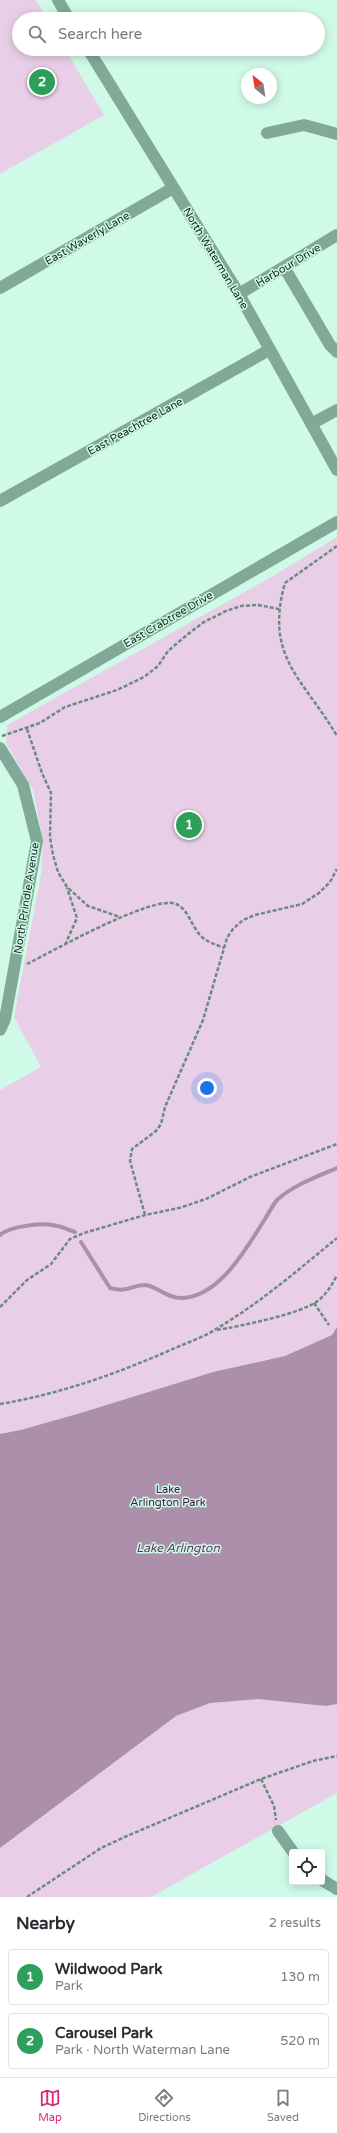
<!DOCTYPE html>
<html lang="en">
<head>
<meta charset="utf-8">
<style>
  :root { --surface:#fff; --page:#f7f7f7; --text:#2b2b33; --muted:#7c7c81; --line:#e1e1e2; --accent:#db2777 }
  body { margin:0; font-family:"Varela Round",sans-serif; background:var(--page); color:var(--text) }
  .controls { position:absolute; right:12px; bottom:12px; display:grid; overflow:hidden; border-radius:4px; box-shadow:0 2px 10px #0003 }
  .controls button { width:36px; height:36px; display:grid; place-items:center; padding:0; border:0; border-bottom:1px solid var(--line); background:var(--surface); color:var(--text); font:20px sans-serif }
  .compass { position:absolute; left:241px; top:68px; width:36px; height:36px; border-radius:50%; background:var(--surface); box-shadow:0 2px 10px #0003; rotate:330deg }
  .you { position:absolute; left:207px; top:1088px; width:14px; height:14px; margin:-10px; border:3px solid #fff; border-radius:50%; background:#1a73e8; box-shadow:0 0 0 6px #1a73e833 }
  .badge { display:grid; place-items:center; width:26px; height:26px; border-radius:50%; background:var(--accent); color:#fff; font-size:13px; font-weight:700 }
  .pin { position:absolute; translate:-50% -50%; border:2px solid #fff; box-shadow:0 1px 4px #0006 }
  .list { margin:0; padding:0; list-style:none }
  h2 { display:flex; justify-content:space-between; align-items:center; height:52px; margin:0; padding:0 16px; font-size:17px }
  h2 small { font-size:13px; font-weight:400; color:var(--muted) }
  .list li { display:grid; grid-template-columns:26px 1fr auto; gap:12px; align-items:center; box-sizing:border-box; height:56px; margin:0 8px 8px; padding:0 8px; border:1px solid var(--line); border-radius:4px }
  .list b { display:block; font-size:15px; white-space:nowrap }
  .list p { margin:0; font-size:13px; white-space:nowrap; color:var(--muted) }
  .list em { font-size:13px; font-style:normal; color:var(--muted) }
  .icon { flex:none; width:22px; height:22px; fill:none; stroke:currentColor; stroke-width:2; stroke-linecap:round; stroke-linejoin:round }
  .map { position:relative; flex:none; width:337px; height:1897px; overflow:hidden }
  .search { position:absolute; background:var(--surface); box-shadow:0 2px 10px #0003; left:12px; right:12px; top:12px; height:44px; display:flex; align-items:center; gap:10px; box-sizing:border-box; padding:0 14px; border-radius:22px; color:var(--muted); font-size:15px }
  .sheet { height:180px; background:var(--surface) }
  nav { display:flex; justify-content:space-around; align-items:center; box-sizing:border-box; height:56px; border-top:1px solid var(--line); background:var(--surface); font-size:11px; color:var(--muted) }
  nav a { display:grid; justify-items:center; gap:2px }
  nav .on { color:var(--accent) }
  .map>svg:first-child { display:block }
</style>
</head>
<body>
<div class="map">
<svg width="337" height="1897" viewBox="0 0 337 1897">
  <rect width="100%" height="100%" fill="#d0fae8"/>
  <path fill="#e8cfe7" d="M 0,0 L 36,0 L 47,19 L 19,19 L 19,49 L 65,49 L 104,115 L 0,174 Z
    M 337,537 L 337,1793 L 151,1897 L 0,1897 L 0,1090 L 41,1067 L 14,1017 L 41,874 L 43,841 L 33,790 L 6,743 L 7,725 L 273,576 Z"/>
  <path fill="#ac8fab" d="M 337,1327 L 337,1704 L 326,1706 L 258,1699 L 210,1703 L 176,1716 L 0,1848 L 0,1434 L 21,1430 L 84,1412 L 213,1372 L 285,1356 L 332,1335 Z"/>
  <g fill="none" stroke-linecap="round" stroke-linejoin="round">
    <path stroke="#ac8fab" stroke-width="4" d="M 0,1235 C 10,1226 44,1222 57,1226 C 63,1227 69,1230 75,1232
      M 81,1242 L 110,1288 C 129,1293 131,1285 145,1285 C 157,1286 168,1299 182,1298 C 220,1297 247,1247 265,1219 C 269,1213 273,1204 278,1199 C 294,1185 318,1176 337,1168"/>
    <path stroke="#6d8a7e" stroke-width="2.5" stroke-dasharray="4 2" stroke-linecap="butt" d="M 337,546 L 285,583 C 264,657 303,678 337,736
      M 27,729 L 42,773 L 51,793 L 50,837 L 53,855 L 58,872 L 67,887 L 88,906 L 120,917
      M 2,736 L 40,723 L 65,707 L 117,690 L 144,677 L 158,666 L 168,651 L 188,634 L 204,622 L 226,611 L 241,606 L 258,605 L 279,609
      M 65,945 L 77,918 L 67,888
      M 27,964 C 51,952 154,894 176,904 C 188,909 191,925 200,935 C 206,942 215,944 224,948
      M 145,1215 L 130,1161 L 132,1149 L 156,1131 L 161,1124 L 165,1107 L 203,1020 L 227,938 L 233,929 L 243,920 L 255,915 L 302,904 L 319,893 L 330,882 L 337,869
      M 314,1303 L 329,1325
      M 0,1307 L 27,1280 L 51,1264 L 70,1239 L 84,1233 L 145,1215 L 179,1208 L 206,1199 L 250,1177 L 337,1144
      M 217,1330 C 240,1326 302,1314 319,1300 C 327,1293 332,1285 337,1275
      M 0,1404 C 60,1394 119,1373 175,1348 C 189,1342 204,1337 216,1329 C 260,1303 298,1270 337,1238
      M 261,1779 L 274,1806 L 276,1820
      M 27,1897 L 101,1848 L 127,1836 L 261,1779 L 313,1761 L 337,1756"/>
    <path stroke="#80a998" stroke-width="12" d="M 58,0 L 69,19
      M 88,49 L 239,294 L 337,470
      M 267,133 L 304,125 L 337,134
      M 284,267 L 330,345 L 337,352
      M 0,288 L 173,188
      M 239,294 L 337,235
      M 311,424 L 337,410
      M 0,501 L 269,350
      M 0,717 L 337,522
      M 0,748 L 23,785 L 37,841 L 5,1019 L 0,1030
      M 278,1831 L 293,1852
      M 322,1880 L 337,1889"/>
  </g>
  <g text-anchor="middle" stroke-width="3" stroke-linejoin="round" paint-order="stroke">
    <g font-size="11" fill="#15251e" stroke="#d0fae8">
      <text transform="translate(87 238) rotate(-30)" y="4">East Waverly Lane</text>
      <text transform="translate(216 258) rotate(59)" y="4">North Waterman Lane</text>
      <text transform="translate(288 265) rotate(-31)" y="4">Harbour Drive</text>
      <text transform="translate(135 426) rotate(-29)" y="4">East Peachtree Lane</text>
      <text transform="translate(168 619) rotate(-30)" y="4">East Crabtree Drive</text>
      <text transform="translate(26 898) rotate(-81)" y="4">North Prindle Avenue</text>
    </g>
    <g font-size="11" fill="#3f183e" stroke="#d0fae8">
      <text x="168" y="1493">Lake<tspan x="168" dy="13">Arlington Park</tspan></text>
    </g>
    <g font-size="12" font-style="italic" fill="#60375f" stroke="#d0fae8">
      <text x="178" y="1552">Lake Arlington</text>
    </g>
  </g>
</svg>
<div class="controls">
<button><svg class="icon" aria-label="locate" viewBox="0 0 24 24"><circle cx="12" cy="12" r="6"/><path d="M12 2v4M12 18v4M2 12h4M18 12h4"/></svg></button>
</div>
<svg class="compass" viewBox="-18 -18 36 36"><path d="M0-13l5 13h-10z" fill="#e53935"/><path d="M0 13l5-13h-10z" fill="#7c7c81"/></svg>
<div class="you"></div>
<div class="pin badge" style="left:189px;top:825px;background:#2e9e5b">1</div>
<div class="pin badge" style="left:42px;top:82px;background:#2e9e5b">2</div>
<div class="search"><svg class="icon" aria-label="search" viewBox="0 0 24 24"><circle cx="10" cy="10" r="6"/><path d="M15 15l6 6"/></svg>Search here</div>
</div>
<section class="sheet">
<h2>Nearby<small>2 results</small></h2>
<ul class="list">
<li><span class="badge" style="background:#2e9e5b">1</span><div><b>Wildwood Park</b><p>Park</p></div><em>130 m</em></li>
<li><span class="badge" style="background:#2e9e5b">2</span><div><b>Carousel Park</b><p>Park · North Waterman Lane</p></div><em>520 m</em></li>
</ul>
</section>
<nav>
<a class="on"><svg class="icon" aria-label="map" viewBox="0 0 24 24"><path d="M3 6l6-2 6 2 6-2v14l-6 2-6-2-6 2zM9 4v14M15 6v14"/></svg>Map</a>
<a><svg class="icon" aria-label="directions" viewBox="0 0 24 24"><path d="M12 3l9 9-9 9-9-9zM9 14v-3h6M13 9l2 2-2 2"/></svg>Directions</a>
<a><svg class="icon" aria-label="saved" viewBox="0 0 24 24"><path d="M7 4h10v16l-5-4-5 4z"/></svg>Saved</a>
</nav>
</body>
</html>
